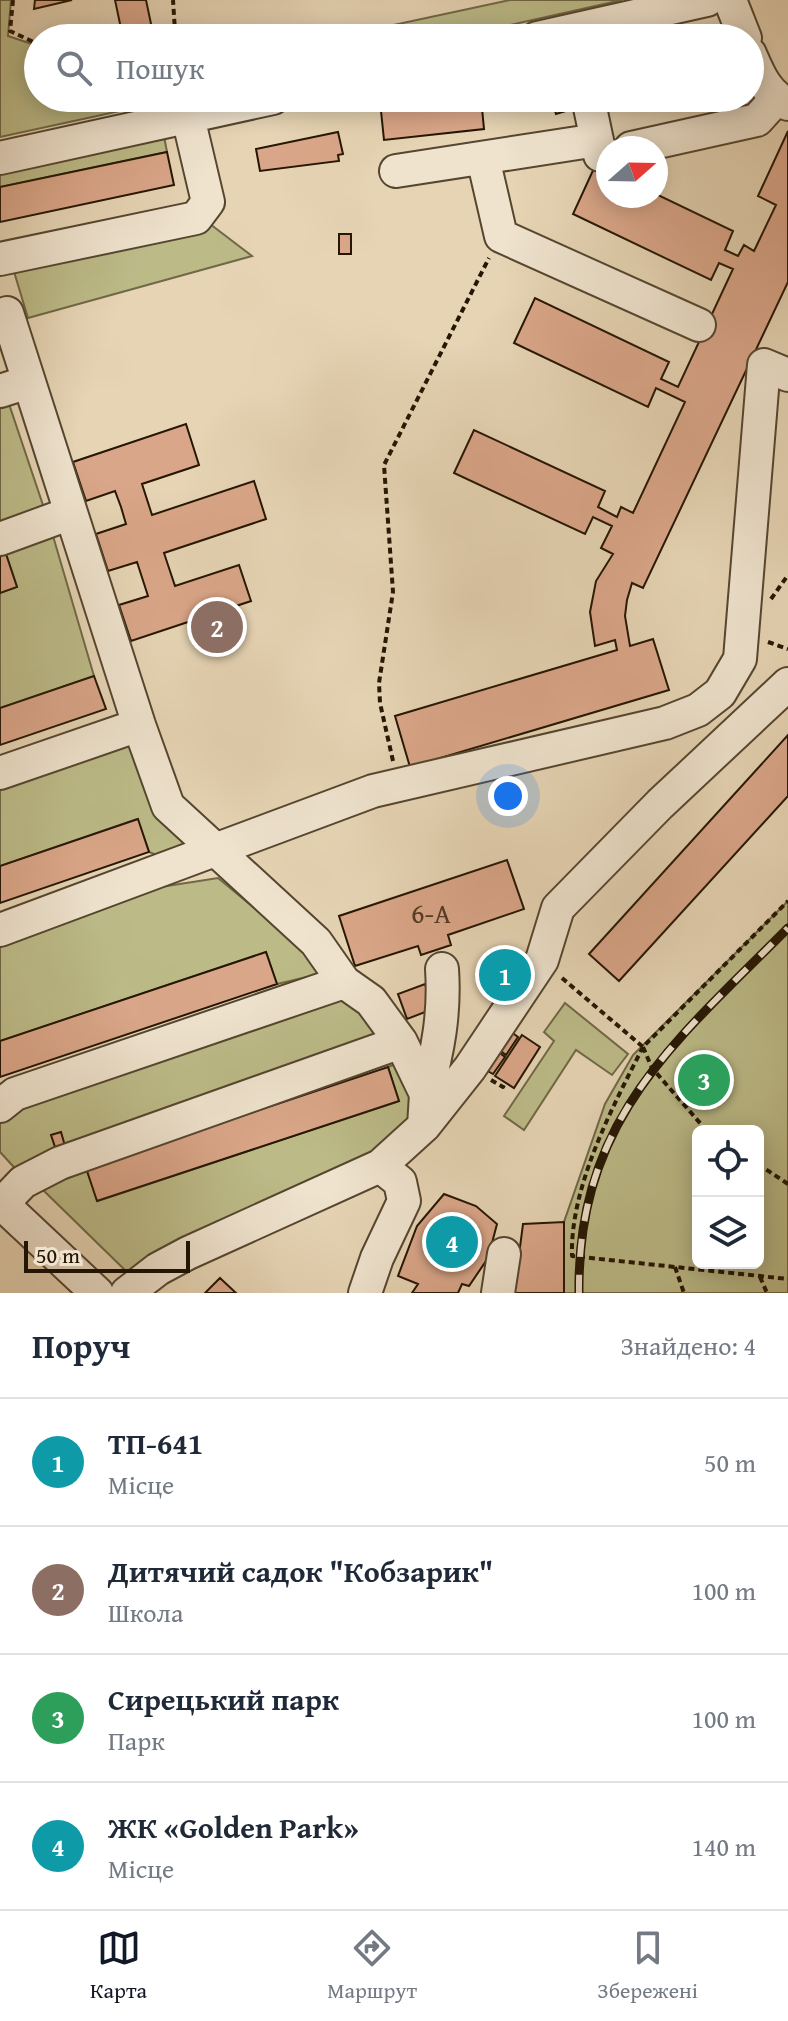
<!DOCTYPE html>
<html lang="uk">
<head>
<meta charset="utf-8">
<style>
  :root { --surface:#fff; --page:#f2f2f3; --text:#1f2937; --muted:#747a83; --line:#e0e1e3; --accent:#111827 }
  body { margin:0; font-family:"Gentium Book Plus",serif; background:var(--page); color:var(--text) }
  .controls { position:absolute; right:24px; bottom:24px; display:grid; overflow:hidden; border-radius:12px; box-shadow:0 4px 20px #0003 }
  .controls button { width:72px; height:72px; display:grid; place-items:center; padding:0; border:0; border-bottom:2px solid var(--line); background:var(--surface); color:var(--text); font:40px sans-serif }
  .compass { position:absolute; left:596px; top:136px; width:72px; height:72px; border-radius:50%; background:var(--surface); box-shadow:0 4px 20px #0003; rotate:70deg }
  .scale { position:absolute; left:24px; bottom:20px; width:166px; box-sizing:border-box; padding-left:8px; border:4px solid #251603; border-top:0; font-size:22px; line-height:28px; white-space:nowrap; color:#251603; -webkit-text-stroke:6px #efe3ce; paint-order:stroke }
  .you { position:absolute; left:508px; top:796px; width:28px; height:28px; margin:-20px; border:6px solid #fff; border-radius:50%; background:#1a73e8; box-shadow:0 0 0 12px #1a73e833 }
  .badge { display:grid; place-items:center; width:52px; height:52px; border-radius:50%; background:var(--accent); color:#fff; font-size:26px; font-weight:700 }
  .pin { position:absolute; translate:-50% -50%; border:4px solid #fff; box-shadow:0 2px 8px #0006 }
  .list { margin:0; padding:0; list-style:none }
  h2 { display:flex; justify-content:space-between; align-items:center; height:104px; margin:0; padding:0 32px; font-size:34px }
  h2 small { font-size:26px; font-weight:400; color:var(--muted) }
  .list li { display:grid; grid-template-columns:52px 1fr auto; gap:24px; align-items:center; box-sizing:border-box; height:128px; padding:0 32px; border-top:2px solid var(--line) }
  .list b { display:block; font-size:30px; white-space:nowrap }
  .list p { margin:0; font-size:26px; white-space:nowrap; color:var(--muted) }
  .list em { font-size:26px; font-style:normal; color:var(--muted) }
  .icon { flex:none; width:44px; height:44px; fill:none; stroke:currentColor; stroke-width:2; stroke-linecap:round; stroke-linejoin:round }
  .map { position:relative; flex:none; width:788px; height:1293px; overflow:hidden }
  .search { position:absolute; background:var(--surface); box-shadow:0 4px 20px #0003; left:24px; right:24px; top:24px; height:88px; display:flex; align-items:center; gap:20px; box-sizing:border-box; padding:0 28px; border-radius:44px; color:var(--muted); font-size:30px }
  .sheet { height:616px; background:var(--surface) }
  nav { display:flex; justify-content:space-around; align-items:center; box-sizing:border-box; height:112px; border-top:2px solid var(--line); background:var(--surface); font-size:22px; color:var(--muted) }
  nav a { display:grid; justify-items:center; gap:4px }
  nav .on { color:var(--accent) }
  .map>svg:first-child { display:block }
</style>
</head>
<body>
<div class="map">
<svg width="788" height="1293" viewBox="0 0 788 1293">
  <rect width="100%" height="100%" fill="#e6d4b4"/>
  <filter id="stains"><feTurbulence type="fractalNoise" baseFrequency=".0025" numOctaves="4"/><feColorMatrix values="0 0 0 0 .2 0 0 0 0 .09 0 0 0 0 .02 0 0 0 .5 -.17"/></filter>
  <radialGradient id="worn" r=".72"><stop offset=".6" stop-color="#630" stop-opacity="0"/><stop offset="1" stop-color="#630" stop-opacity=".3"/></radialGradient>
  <path fill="#bcbb88" stroke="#706846" stroke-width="2" fill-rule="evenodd" d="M 0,0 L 11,0 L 8,36 L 38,46 L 38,98 L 141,98 L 143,106 L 0,137 Z
    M 510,0 L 622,0 L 452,38 L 333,38 Z
    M 163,131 L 167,152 L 0,187 L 0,169 Z
    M 210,224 L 252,256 L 28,318 L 12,265 Z
    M 9,404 L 46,514 L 0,529 L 0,407 Z
    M 53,536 L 94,676 L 0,708 L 0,593 L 17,587 L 6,554 Z
    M 130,740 L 192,844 L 162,857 L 149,852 L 137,819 L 0,866 L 0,787 Z
    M 218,878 L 304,949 L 320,974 L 277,984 L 266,952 L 0,1041 L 0,947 L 154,888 Z
    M 788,901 L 788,1293 L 564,1293 L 564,1222 L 605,1104 L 633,1055 ZM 698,1131 L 758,1131 L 758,1263 L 698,1263 Z
    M 341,992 L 387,1039 L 23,1177 L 0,1152 L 0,1116 Z
    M 565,1003 L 628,1054 L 612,1075 L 576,1050 L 524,1130 L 504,1116 L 554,1041 L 544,1032 Z
    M 403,1061 L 417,1101 L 412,1124 L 368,1161 L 130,1275 L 42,1189 L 86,1168 L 98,1201 L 399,1101 L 388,1067 Z"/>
  <path fill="#daa689" stroke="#251603" stroke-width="2" d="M 35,0 L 72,0 L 34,9 Z
    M 115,0 L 146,0 L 154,38 L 123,38 Z
    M 459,98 L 481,98 L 484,129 L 384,140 L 381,111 L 460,102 Z
    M 551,98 L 579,98 L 582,106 L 556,114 Z
    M 788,131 L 788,282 L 643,588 L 632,583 L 627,600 L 625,616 L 630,646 L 653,639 L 669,690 L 410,767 L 395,716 L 617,650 L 615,640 L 595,646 L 590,612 L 596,581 L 613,554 L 601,548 L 612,526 L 593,517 L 585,534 L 454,473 L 474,430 L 605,491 L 598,507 L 617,517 L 621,507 L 633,513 L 685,402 L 656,388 L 648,407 L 514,343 L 535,298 L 669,362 L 661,379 L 678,387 L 733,269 L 719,263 L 711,280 L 573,214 L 595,166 L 608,172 L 608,196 L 656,194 L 733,231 L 725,250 L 738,256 L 744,245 L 754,251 L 776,205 L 758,196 Z
    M 338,132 L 343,154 L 338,155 L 339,161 L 260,171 L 256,149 Z
    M 167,152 L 174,185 L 0,222 L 0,187 Z
    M 339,234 L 351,234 L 351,254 L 339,254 Z
    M 186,424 L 199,465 L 142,484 L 152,515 L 254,481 L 266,519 L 164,553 L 175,586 L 239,565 L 251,601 L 131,641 L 119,605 L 148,596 L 137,562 L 108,571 L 96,534 L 126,524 L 121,507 L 115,491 L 86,501 L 73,462 Z
    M 6,554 L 17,587 L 0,593 L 0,556 Z
    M 94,676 L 106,709 L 0,745 L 0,708 Z
    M 788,735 L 788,796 L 619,981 L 589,954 Z
    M 138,819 L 149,852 L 0,903 L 0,866 Z
    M 507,860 L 524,909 L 448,935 L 451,945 L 421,955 L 418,946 L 355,966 L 339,916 Z
    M 266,952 L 277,984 L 0,1077 L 0,1041 Z
    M 510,962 L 517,981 L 499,988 L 493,968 Z
    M 425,984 L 433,1009 L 407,1019 L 398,994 Z
    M 510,1031 L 518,1037 L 506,1055 L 498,1049 Z
    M 522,1035 L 540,1047 L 514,1088 L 495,1076 Z
    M 497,1051 L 505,1057 L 493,1074 L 484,1069 Z
    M 388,1067 L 399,1101 L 97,1201 L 86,1168 Z
    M 61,1132 L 67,1153 L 58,1156 L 51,1135 Z
    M 444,1194 L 476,1206 L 497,1224 L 488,1258 L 469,1286 L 462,1284 L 458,1293 L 412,1293 L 418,1284 L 398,1276 L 417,1226 Z
    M 564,1222 L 564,1293 L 514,1293 L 523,1224 Z
    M 220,1278 L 236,1293 L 205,1293 Z"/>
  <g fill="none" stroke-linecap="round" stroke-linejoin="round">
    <g stroke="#55462f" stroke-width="36">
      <path id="minor" d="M 730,0 L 745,38
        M 537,38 L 707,0
        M 750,54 C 759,75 767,95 788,104
        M 588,98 L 600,155 L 606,154
        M 631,148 L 757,120 L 776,99
        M 0,158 L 273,98
        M 483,158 L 501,236 L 699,325
        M 396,171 L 597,140
        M 0,259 L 196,218 L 208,202 L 188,117
        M 0,316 L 7,313 L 139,725 L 168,806 L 316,942 L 344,982 L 371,1001 L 401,1042 L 426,1094 L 424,1126
        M 0,391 L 28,382
        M 0,539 L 71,513
        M 0,773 L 139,725
        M 0,930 L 373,791 L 665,723 L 698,710 L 720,693 L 740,659 L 764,365 L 788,375
        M 426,1094 C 438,1051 445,1013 442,969
        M 0,1106 L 15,1094 L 344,982
        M 0,1202 L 97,1293
        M 2,1204 L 23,1182 L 60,1163 L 401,1042
        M 127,1293 L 158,1269 L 188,1253 L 380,1166 L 424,1126 L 470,1068 L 542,960 L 558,908 L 660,804 L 788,684
        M 365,1293 L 377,1258 L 404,1201 L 400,1182 L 380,1166
        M 498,1293 L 504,1254"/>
    </g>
    <path stroke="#251603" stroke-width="4" stroke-dasharray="6 4" stroke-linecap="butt" d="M 13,0 L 10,31 L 38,44
      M 163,38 L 175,31 L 173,0
      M 771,599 L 788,575
      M 768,642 L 788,649
      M 393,761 L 380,703 L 379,683 L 393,592 L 384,465 L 489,258
      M 562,978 L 643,1047 L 788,901
      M 643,1047 C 612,1108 570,1187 572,1256 L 788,1279
      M 643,1047 L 652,1068 L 707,1131
      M 491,1080 L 503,1087 L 505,1083
      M 758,1164 L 788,1184
      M 675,1267 L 684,1293
      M 760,1277 L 767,1293"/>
    <use href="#minor" stroke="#efe3ce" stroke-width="32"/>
    <g stroke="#251603" stroke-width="9">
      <path id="rail" d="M 579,1293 C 577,1118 675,1042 788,928"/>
    </g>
    <use href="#rail" stroke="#efe3ce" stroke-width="6" stroke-dasharray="18" stroke-linecap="butt"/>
  </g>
  <g text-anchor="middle" stroke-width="7" stroke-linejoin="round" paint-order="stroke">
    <g font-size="28" fill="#523a24">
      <text x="431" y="923">6-А</text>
    </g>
  </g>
  <rect width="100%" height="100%" filter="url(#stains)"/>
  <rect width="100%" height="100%" fill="url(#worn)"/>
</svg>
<div class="controls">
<button><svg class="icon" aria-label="locate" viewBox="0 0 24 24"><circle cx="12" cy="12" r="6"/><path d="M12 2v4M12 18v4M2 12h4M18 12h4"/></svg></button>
<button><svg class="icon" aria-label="layers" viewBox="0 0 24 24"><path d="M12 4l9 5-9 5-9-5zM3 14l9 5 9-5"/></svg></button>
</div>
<svg class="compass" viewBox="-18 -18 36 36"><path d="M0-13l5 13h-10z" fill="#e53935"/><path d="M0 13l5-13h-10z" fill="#747a83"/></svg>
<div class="scale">50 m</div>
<div class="you"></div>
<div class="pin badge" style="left:505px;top:975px;background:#0f9aa8">1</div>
<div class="pin badge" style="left:217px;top:627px;background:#8d6e63">2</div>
<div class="pin badge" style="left:704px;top:1080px;background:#2e9e5b">3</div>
<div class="pin badge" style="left:452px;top:1242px;background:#0f9aa8">4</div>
<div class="search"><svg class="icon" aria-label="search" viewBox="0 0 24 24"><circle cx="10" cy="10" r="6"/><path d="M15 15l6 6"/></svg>Пошук</div>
</div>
<section class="sheet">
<h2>Поруч<small>Знайдено: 4</small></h2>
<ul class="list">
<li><span class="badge" style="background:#0f9aa8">1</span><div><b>ТП-641</b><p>Місце</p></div><em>50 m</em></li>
<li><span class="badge" style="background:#8d6e63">2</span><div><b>Дитячий садок &quot;Кобзарик&quot;</b><p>Школа</p></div><em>100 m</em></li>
<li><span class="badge" style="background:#2e9e5b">3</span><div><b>Сирецький парк</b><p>Парк</p></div><em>100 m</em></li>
<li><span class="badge" style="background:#0f9aa8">4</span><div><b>ЖК «Golden Park»</b><p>Місце</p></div><em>140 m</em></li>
</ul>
</section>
<nav>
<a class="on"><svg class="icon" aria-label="map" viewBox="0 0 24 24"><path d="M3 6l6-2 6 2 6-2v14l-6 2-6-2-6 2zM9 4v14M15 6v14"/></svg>Карта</a>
<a><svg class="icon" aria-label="directions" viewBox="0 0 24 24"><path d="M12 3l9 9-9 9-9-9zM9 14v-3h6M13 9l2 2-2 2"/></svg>Маршрут</a>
<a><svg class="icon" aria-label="saved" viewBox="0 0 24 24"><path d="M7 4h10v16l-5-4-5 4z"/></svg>Збережені</a>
</nav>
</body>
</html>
